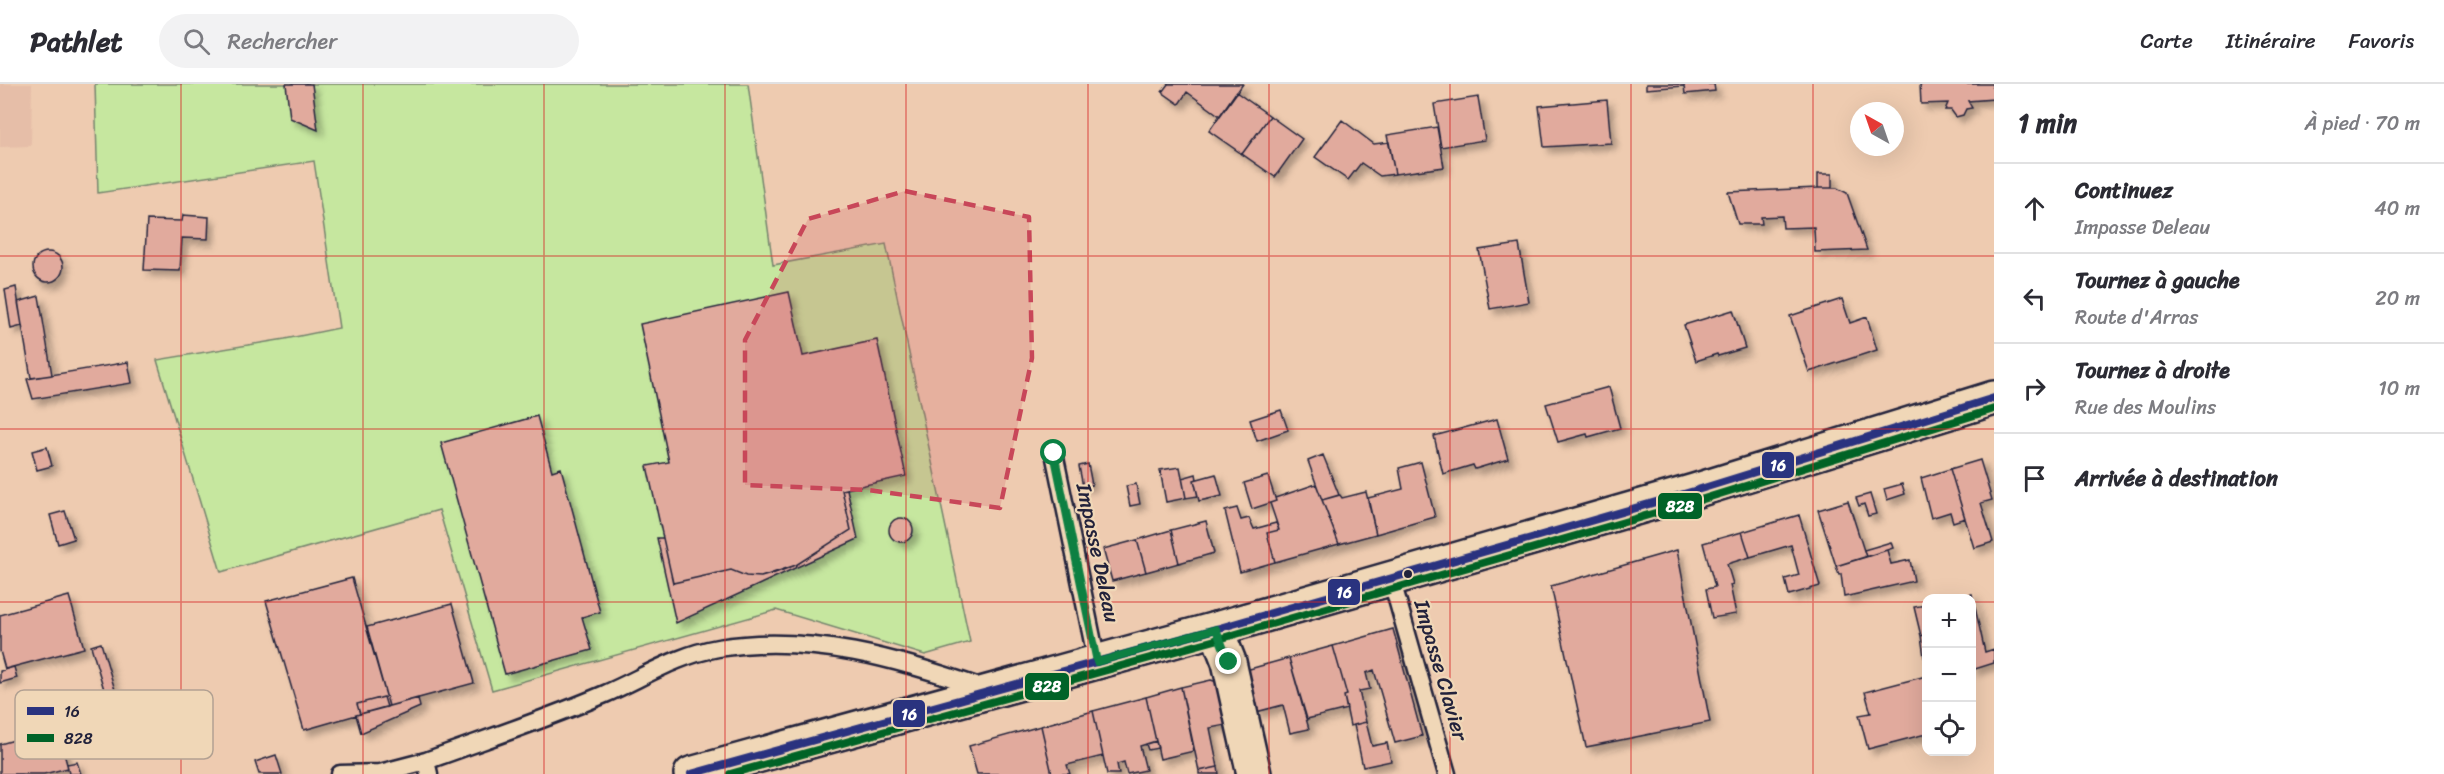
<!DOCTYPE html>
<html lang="fr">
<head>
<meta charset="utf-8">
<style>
  :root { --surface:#fff; --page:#f2f2f3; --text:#2b2b33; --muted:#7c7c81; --line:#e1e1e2 }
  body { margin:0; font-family:Sriracha,sans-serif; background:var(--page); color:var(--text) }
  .controls { position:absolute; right:18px; bottom:18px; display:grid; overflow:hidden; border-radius:12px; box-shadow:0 6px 24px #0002 }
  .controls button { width:54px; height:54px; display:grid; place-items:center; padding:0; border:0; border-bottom:2px solid var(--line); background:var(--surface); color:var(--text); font:30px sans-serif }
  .compass { position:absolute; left:1850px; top:18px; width:54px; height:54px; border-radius:50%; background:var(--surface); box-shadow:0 6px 24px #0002; rotate:320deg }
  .stop { position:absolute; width:18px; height:18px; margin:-14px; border:4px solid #0b8043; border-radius:50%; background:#fff }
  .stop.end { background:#0b8043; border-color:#fff; box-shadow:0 2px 6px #0008 }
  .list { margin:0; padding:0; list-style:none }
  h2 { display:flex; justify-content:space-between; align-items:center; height:78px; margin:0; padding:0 24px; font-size:26px }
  h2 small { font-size:20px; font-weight:400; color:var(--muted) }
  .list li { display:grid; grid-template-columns:39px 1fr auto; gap:18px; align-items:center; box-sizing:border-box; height:90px; padding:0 24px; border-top:2px solid var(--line) }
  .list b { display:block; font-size:22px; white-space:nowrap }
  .list p { margin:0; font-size:20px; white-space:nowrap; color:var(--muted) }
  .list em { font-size:20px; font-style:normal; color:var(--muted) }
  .icon { flex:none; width:33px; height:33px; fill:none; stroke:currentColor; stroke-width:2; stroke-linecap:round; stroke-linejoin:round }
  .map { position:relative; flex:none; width:1994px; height:690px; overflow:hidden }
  header { display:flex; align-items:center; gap:36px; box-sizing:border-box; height:84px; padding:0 30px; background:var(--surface); border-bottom:2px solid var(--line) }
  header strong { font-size:28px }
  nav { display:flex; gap:33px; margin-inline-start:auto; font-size:21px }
  .search { width:420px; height:54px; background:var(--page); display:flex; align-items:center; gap:15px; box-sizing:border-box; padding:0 21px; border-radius:33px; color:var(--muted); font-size:22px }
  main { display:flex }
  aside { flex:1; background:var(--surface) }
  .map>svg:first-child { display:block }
</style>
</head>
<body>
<header>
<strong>Pathlet</strong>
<div class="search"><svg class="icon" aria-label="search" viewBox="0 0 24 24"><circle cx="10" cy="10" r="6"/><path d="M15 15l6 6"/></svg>Rechercher</div>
<nav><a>Carte</a><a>Itinéraire</a><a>Favoris</a></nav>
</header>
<main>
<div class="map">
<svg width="1994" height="690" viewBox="0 0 1994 690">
  <defs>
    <filter id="shadow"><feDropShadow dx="5.5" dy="5.5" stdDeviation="3" flood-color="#0004"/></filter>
  </defs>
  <rect width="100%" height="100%" fill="#eecbb0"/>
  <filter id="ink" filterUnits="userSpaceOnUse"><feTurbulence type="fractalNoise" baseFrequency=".0167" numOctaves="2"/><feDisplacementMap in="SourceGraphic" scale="12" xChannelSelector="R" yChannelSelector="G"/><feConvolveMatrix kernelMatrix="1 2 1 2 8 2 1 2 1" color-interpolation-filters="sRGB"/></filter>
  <g filter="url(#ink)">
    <path fill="#e6bea8" d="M 0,0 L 32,0 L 31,62 L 0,63 Z"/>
    <path fill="#c6e79f" stroke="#74846d" stroke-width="1.5" d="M 95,0 L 748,0 L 773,181 L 886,160 L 970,558 L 925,571 L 776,526 L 492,606 L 439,426 L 221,488 L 157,276 L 285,255 L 339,244 L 314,77 L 98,109 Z"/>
    <path fill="#e1aa9d" stroke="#22223b" stroke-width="1.5" filter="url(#shadow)" d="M 286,0 L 312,0 L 318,46 L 290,34 Z
      M 1168,0 L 1243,0 L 1220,32 L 1187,8 L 1179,20 L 1162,8 Z
      M 1646,0 L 1714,0 L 1715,7 L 1685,10 L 1684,2 L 1646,5 Z
      M 1920,0 L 1992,0 L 1994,15 L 1968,17 L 1972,24 L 1966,25 L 1963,31 L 1956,33 L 1951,26 L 1945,26 L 1948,19 L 1921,20 Z
      M 1236,8 L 1270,32 L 1242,70 L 1209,47 Z
      M 1478,13 L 1485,56 L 1441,63 L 1434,20 Z
      M 1607,16 L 1611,59 L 1544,63 L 1539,22 Z
      M 1270,32 L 1302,55 L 1275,93 L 1242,70 Z
      M 1342,36 L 1374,60 L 1389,58 L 1395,90 L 1380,92 L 1361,79 L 1348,96 L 1315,73 Z
      M 1437,43 L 1444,83 L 1395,90 L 1387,51 Z
      M 1818,90 L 1832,90 L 1832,104 L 1818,104 Z
      M 1818,104 L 1837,104 L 1847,109 L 1867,166 L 1815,168 L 1814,143 L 1783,144 L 1782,132 L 1761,133 L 1762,140 L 1738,140 L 1728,108 Z
      M 183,131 L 209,133 L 208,155 L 182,154 L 180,187 L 144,186 L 147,136 L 182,137 Z
      M 1519,160 L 1529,218 L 1490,225 L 1479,166 Z
      M33 183a15 15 0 1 1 30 0a15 15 0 1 1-30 0Z
      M 16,203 L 22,242 L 11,245 L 5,206 Z
      M 789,208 L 803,272 L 877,256 L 906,392 L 842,406 L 851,446 L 796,481 L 761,493 L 746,492 L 731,486 L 673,499 L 647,382 L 669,378 L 640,240 Z
      M 39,212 L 52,291 L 31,294 L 18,218 Z
      M 1842,215 L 1850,239 L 1867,233 L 1877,266 L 1809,288 L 1790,232 Z
      M 1733,226 L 1745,264 L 1718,272 L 1717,270 L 1696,277 L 1684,241 Z
      M 128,278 L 132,299 L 33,315 L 27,295 Z
      M 1609,303 L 1620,344 L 1588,353 L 1587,350 L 1558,358 L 1546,320 Z
      M 1281,326 L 1288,346 L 1257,357 L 1250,336 Z
      M 537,332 L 552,387 L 561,384 L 600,528 L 582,533 L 592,566 L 505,590 L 441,359 Z
      M 1497,335 L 1508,375 L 1475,385 L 1473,381 L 1443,390 L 1434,352 Z
      M 47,363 L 52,382 L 37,386 L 32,367 Z
      M 1323,371 L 1339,411 L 1322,416 L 1308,377 Z
      M 1980,376 L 1992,416 L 1981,419 L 1993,458 L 1974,464 L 1950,385 Z
      M 1421,378 L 1435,433 L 1376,450 L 1368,414 L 1403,405 L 1399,384 Z
      M 1088,380 L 1092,401 L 1083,403 L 1079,382 Z
      M 1180,383 L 1186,414 L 1166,418 L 1160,386 Z
      M 1950,385 L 1965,434 L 1953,438 L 1950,428 L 1931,434 L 1921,394 Z
      M 1196,390 L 1197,395 L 1194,396 L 1198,412 L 1186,414 L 1182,394 Z
      M 1216,390 L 1222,412 L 1199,417 L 1194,396 Z
      M 1268,392 L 1276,417 L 1252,425 L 1244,399 Z
      M 1136,400 L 1140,420 L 1130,422 L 1126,402 Z
      M 1316,400 L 1339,460 L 1275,478 L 1267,449 L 1279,446 L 1270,419 L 1276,417 L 1275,414 Z
      M 1902,400 L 1905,410 L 1887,416 L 1884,405 Z
      M 847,405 L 858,455 L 676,539 L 657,454 L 663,454 L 673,499 L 731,486 L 746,492 L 761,493 L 775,489 L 796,481 L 851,446 L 842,406 Z
      M 1366,408 L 1376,450 L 1339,460 L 1322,416 L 1340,411 L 1342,414 Z
      M 1870,410 L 1876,430 L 1868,432 L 1864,420 L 1859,422 L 1856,414 Z
      M 1848,417 L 1866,473 L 1836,482 L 1818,426 Z
      M 1237,424 L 1241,436 L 1249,434 L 1254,445 L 1276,439 L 1279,446 L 1267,449 L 1275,478 L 1240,488 L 1225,427 Z
      M 65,427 L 74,455 L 58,460 L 50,431 Z
      M 1799,431 L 1820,502 L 1789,511 L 1785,495 L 1799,491 L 1791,461 L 1750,473 L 1742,448 Z
      M889 446a12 12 0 1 1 24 0a12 12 0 1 1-24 0Z
      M 1206,437 L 1214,469 L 1179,479 L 1171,446 Z
      M 1171,446 L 1179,479 L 1146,488 L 1137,456 Z
      M 1742,448 L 1750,473 L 1727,480 L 1733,500 L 1730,501 L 1736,530 L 1712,534 L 1706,505 L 1715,503 L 1703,459 Z
      M 1137,456 L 1146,488 L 1112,497 L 1103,465 Z
      M 1891,458 L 1893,464 L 1866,473 L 1864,466 Z
      M 1677,466 L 1710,638 L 1586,663 L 1551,502 Z
      M 1887,466 L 1891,480 L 1910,476 L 1914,497 L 1844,513 L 1841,490 L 1839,491 L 1836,482 Z
      M 352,494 L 389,622 L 387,623 L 384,613 L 357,620 L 360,630 L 304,646 L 266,517 Z
      M 1972,510 L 1985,568 L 1994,565 L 1994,579 L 1972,586 L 1972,514 L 1957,514 Z
      M 69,512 L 84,564 L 5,585 L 0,567 L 0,531 Z
      M 452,520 L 474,599 L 389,622 L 367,543 Z
      M 1926,521 L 1926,550 L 1921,552 L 1914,523 Z
      M 1393,545 L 1422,652 L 1395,659 L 1374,586 L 1366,589 L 1370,605 L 1359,607 L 1366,638 L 1350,642 L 1344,612 L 1347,611 L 1333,562 Z
      M 1926,550 L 1926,573 L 1924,573 L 1921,552 Z
      M 101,559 L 121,626 L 111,629 L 91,562 Z
      M 1333,562 L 1347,611 L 1344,612 L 1347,625 L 1307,635 L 1289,574 Z
      M 1289,574 L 1309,645 L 1290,649 L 1283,621 L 1256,628 L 1246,586 Z
      M 14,583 L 17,594 L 0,599 L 0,587 Z
      M 1926,592 L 1926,650 L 1868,665 L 1859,631 L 1871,629 L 1865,608 Z
      M 1211,596 L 1217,598 L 1226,641 L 1210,644 L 1218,683 L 1199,687 L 1181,603 Z
      M 1181,603 L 1194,667 L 1160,675 L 1146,613 Z
      M 384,613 L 387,623 L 360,630 L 357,620 Z
      M 1146,613 L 1156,657 L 1140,662 L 1146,686 L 1127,690 L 1124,678 L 1117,680 L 1119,690 L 1107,690 L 1093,627 Z
      M 418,614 L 420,623 L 361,649 L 356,631 Z
      M 1093,627 L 1103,672 L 1067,681 L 1070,690 L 1052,690 L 1041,642 Z
      M 1366,638 L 1372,662 L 1387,659 L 1391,677 L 1363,683 L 1354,641 Z
      M 1041,642 L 1052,690 L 977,690 L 969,662 Z
      M 57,644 L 68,684 L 44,690 L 0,690 L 0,660 Z
      M 1156,657 L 1158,664 L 1148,666 L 1146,660 Z
      M 276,671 L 282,690 L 259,690 L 255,678 Z
      M 77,678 L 81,690 L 69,690 L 67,680 Z
      M 1218,683 L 1219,690 L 1199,690 L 1199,687 Z"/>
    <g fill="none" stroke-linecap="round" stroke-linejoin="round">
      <g stroke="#22223b" stroke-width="21">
        <path id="service" d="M 1054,369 L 1097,578
          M 1391,494 L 1447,690
          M 340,690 L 380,689 L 426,677
          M 429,690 L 426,677 C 486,655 547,635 605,610 C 642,594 677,571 718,564 C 810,549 899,575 985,605"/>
      </g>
      <g stroke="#22223b" stroke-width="38">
        <path id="minor" d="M 1216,545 L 1229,578 L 1254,690"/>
      </g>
      <g stroke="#22223b" stroke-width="38">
        <path id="secondary" d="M 691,690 L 1216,545 L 1694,407 L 1994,314"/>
      </g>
      <use href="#service" stroke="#f0d7b7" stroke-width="16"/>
      <use href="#minor" stroke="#f0d7b7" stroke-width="33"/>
      <use href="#secondary" stroke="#f0d7b7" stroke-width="33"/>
      <g stroke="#f0d7b7" stroke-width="12">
        <path id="bus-1" d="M 691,690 L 1216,545 L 1694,407 L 1994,314"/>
      </g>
      <g stroke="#f0d7b7" stroke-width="12">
        <path id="bus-2" d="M 730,690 L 1219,555 L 1697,417 L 1994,325"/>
      </g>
      <use href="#bus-1" stroke="#2a337f" stroke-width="8"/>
      <use href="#bus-2" stroke="#006328" stroke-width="8"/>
    </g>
  </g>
  <g fill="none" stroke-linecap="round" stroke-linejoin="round" filter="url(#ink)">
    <path stroke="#0b8043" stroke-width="8" d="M 1054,369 L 1097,578 L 1216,545 L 1229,578"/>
  </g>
  <path fill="#c84759" fill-opacity="0.2" stroke="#c84759" stroke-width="4.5" stroke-dasharray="12 8" stroke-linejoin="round" d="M 905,107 L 1029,133 L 1032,274 L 1000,424 L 868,406 L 745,401 L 745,256 L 808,135 Z"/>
  <path fill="none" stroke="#d62828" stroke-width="1.5" stroke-opacity="0.55" d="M 181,0 L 181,690M 363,0 L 363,690M 544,0 L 544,690M 725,0 L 725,690M 906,0 L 906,690M 1088,0 L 1088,690M 1269,0 L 1269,690M 1450,0 L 1450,690M 1631,0 L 1631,690M 1813,0 L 1813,690M 0,172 L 1994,172M 0,345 L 1994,345M 0,518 L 1926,518M 1972,518 L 1994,518"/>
  <circle fill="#22223b" stroke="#f0d7b7" stroke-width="2" cx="1408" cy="490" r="5"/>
  <g text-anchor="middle" stroke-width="4.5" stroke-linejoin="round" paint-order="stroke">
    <g font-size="21" fill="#22223b" stroke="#f0d7b7">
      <text transform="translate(1098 469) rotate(78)" y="7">Impasse Deleau</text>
      <text transform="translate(1441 586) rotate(74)" y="7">Impasse Clavier</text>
    </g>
  </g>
  <rect x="15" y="606" width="198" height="69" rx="9" fill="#f0d7b7" stroke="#b2a192" stroke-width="1.5"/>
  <rect x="27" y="623" width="27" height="8" fill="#2a337f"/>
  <rect x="27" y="650" width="27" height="8" fill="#006328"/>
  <g font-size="16" fill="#22223b">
    <text x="64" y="633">16</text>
    <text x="64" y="660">828</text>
  </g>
  <g stroke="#f0d7b7" stroke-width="2">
    <rect x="1761" y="367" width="34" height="28" rx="6" fill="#2a337f"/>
    <rect x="1657" y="408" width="46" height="28" rx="6" fill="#006328"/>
    <rect x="1327" y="494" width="34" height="28" rx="6" fill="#2a337f"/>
    <rect x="1024" y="588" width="46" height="29" rx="6" fill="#006328"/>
    <rect x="892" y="615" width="34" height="29" rx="6" fill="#2a337f"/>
  </g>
  <g font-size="16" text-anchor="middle" font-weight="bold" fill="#fff">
    <text x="1778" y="387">16</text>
    <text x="1680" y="428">828</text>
    <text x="1344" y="514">16</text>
    <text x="1047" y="608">828</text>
    <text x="909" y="636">16</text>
  </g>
</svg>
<div class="controls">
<button>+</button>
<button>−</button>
<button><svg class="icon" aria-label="locate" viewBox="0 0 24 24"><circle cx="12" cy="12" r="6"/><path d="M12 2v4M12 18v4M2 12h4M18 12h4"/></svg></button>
</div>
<svg class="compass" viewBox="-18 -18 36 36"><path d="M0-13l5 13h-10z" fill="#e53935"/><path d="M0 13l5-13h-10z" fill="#7c7c81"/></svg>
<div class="stop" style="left:1054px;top:369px"></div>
<div class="stop end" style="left:1229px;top:578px"></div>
</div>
<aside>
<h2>1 min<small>À pied · 70 m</small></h2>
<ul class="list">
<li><svg class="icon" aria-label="ahead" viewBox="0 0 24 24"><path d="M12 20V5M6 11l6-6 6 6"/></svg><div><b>Continuez</b><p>Impasse Deleau</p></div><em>40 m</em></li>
<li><svg class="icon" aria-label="left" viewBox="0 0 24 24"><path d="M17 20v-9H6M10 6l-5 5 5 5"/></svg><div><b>Tournez à gauche</b><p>Route d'Arras</p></div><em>20 m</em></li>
<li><svg class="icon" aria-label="right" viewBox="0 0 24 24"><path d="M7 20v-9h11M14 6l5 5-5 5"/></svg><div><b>Tournez à droite</b><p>Rue des Moulins</p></div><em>10 m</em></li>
<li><svg class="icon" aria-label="arrive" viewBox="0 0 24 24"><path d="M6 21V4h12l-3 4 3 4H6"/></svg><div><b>Arrivée à destination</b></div></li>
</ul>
</aside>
</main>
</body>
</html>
